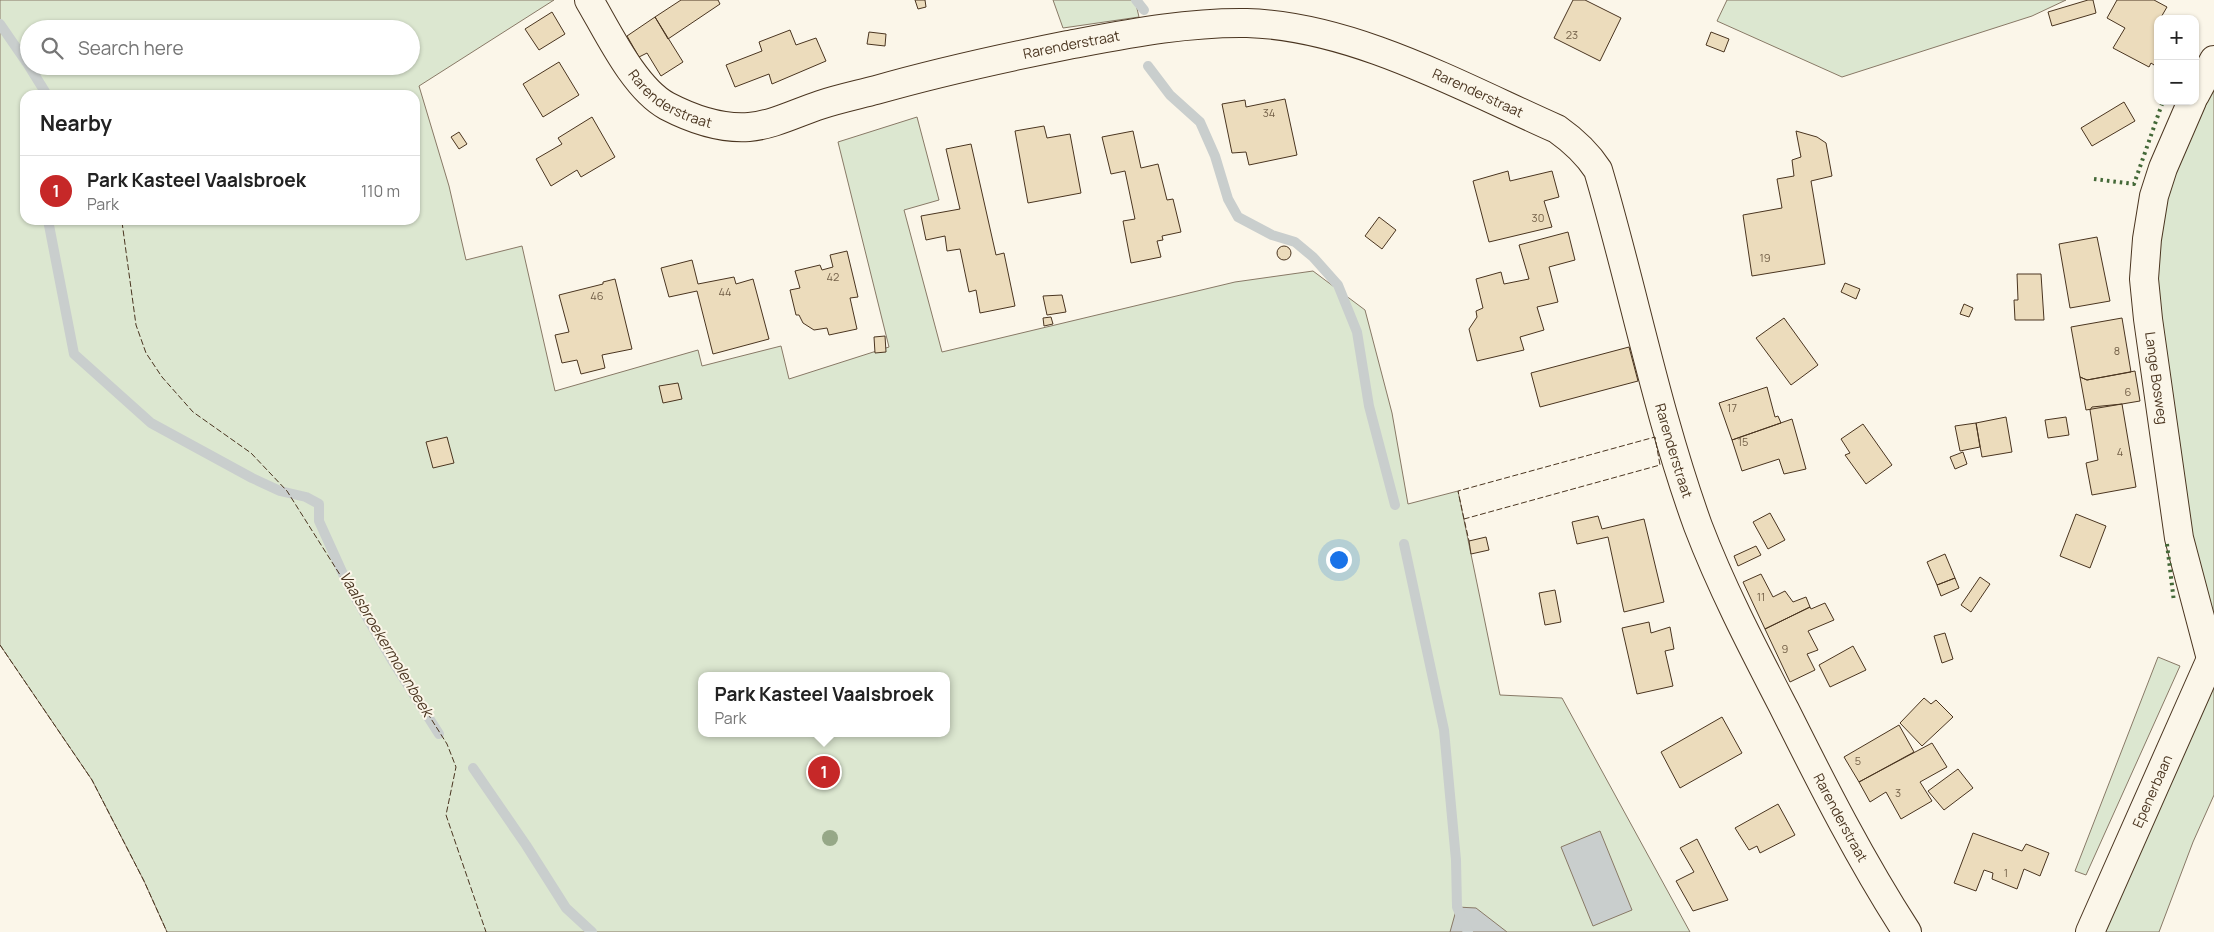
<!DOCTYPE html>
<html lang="en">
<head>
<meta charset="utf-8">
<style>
  :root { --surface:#fff; --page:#f6f6f6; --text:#222; --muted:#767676; --line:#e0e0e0; --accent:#c62828 }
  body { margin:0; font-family:Manrope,sans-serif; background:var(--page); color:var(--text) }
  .controls { position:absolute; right:15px; top:15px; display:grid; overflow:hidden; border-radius:10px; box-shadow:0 1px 4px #0004 }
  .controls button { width:45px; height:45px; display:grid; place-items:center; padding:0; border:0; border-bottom:1px solid var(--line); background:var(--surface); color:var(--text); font:25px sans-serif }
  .you { position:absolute; left:1338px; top:559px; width:18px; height:18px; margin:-12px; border:4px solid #fff; border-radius:50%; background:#1a73e8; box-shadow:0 0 0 8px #1a73e833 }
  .badge { display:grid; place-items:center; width:32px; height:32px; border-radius:50%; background:var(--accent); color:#fff; font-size:16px; font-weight:700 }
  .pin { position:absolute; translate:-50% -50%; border:2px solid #fff; box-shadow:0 1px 5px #0006 }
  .popup { position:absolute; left:698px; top:672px; width:252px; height:65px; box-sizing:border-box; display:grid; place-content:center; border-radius:10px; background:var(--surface); filter:drop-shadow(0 1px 4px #0005); font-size:16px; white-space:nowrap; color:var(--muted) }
  .popup b { font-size:19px; color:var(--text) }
  .popup::after { content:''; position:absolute; left:50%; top:100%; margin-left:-10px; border:10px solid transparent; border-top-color:var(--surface) }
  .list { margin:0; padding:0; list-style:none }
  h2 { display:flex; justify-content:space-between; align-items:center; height:65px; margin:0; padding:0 20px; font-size:21px }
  h2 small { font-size:16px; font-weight:400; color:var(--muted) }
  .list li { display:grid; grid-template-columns:32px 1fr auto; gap:15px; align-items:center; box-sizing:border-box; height:70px; padding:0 20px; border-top:1px solid var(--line) }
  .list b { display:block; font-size:19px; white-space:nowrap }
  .list p { margin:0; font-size:16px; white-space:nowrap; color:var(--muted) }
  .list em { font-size:16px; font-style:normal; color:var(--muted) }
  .icon { flex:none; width:28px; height:28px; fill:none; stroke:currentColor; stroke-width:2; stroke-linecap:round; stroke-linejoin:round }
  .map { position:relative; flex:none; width:2214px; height:932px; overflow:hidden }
  .search { position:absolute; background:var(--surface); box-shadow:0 1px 4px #0004; left:20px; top:20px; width:400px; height:55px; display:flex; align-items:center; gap:12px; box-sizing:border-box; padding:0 18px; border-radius:28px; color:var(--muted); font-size:19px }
  .panel { position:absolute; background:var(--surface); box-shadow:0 1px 4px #0004; left:20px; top:90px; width:400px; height:135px; border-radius:15px }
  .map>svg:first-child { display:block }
</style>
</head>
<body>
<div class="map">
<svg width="2214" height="932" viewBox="0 0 2214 932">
  <rect width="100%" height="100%" fill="#fbf6e9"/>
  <path fill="#dce7d0" stroke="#887966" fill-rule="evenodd" d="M 0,0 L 554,0 L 419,86 L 449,186 L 466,260 L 522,246 L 555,391 L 698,350 L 702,366 L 781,346 L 789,379 L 889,347 L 838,142 L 917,117 L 939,200 L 904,210 L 942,352 L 1235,282 L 1313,271 L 1365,310 L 1392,413 L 1408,504 L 1458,491 L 1500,695 L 1562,698 L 1690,932 L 167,932 L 144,881 L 92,780 L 0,645 ZM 29,29 L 411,29 L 411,66 L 29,66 ZM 25,95 L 415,95 L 415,220 L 25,220 ZM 702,676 L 946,676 L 946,733 L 702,733 Z
    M 1053,0 L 1135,0 L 1139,17 L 1063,28 Z
    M 1727,0 L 2066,0 L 2032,16 L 1842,77 L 1717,21 Z
    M 2214,85 L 2214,795 L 2193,842 L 2159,932 L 2078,932 L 2143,779 L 2212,634 L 2189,537 L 2166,391 L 2156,255 L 2166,189 L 2192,125 Z
    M 2158,657 L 2180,666 L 2086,875 L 2075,871 Z"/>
  <path fill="#c9cecd" stroke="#887966" d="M 1600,831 L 1632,910 L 1593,926 L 1561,847 Z
    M 1457,907 L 1476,908 L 1507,932 L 1450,932 Z"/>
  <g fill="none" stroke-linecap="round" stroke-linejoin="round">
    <path stroke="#c9cecd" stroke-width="10" d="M 1136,0 L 1144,10
      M 0,24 L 29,66
      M 29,66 L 47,95
      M 1148,66 L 1170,95 L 1200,122 L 1215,156 L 1228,199 L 1238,217 L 1272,235 L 1295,242 L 1313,257 L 1338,285 L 1357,332 L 1369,406 L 1395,505
      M 48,220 L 74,354 L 151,423 L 252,478 L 280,491 L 306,497 L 319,504 L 319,521 L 348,585 L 392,660 L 439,734
      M 1404,544 L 1444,730 L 1456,860 L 1457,907 L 1468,932
      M 473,768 L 526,845 L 566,908 L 592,932"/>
  </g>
  <path fill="#ecdcbc" stroke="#4a3520" d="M 681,0 L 718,0 L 720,4 L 668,39 L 655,17 Z
    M 915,0 L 925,0 L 926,7 L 918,9 Z
    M 1573,0 L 1585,0 L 1621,18 L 1600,61 L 1554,38 Z
    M 2088,0 L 2093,0 L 2096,13 L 2052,26 L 2048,12 Z
    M 2117,0 L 2154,0 L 2167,7 L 2160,19 L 2158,19 L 2158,58 L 2154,65 L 2151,63 L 2149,67 L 2113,48 L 2125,28 L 2107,18 Z
    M 552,12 L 565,34 L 539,50 L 525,29 Z
    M 655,17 L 683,62 L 661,76 L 647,53 L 639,57 L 627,36 Z
    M 790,30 L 796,45 L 816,38 L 826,61 L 772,84 L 769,74 L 735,87 L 726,65 L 762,51 L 759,42 Z
    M 869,32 L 886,34 L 885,46 L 867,44 Z
    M 1711,32 L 1729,39 L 1724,52 L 1706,45 Z
    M 559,62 L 579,95 L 543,117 L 523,84 Z
    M 1285,99 L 1297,155 L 1249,165 L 1246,152 L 1232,153 L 1222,104 L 1245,100 L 1246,107 Z
    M 2124,102 L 2135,121 L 2092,146 L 2081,128 Z
    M 592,117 L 615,157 L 581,177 L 577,170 L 551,186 L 536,159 L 562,144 L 558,138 Z
    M 1044,126 L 1047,138 L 1070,134 L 1081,193 L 1028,203 L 1015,131 Z
    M 1133,131 L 1141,168 L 1158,164 L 1167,200 L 1173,199 L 1181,232 L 1162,236 L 1163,240 L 1157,241 L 1161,257 L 1131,263 L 1123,221 L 1135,219 L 1125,171 L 1111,174 L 1102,137 Z
    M 1796,131 L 1817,137 L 1826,143 L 1832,176 L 1811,181 L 1825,264 L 1752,276 L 1743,215 L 1782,208 L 1777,179 L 1794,176 L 1792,160 L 1801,157 Z
    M 459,132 L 467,144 L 459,149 L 451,137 Z
    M 971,144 L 996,255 L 1004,253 L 1015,306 L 980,313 L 976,290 L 969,292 L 960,249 L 947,251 L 945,236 L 926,240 L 921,216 L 960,209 L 946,149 Z
    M 1508,171 L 1510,181 L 1552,171 L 1559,197 L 1544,201 L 1552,227 L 1489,242 L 1473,181 Z
    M 1379,217 L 1396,230 L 1382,249 L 1365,236 Z
    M 1568,232 L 1575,260 L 1549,267 L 1558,302 L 1537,307 L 1544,330 L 1520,337 L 1524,350 L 1477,361 L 1469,329 L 1477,317 L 1476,311 L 1483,308 L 1476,279 L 1501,272 L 1504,284 L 1529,279 L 1519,245 Z
    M 2097,237 L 2110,301 L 2070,308 L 2059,244 Z
    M1277 253a7 7 0 1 1 14 0a7 7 0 1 1-14 0Z
    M 847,251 L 858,297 L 850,298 L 857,329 L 829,335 L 827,328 L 814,330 L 803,323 L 799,315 L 796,315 L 790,290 L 800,288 L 795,271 L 820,265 L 822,270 L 833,267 L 830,255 Z
    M 692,260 L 698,284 L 734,277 L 736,284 L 753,279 L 769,339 L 713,354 L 697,291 L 669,297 L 661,268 Z
    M 2017,274 L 2041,274 L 2044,320 L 2015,320 L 2014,300 L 2018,300 Z
    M 615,279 L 632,349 L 602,355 L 605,368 L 581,374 L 577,360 L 562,363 L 555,335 L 569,332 L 559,295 L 603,284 L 603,282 Z
    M 1845,283 L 1860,289 L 1856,299 L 1841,292 Z
    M 1062,295 L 1066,312 L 1047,315 L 1043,296 Z
    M 1964,304 L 1973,308 L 1969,317 L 1960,314 Z
    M 1051,317 L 1053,324 L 1044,326 L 1043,318 Z
    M 1784,318 L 1818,365 L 1791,385 L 1756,338 Z
    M 2122,318 L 2131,372 L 2087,380 L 2080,377 L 2071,327 Z
    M 885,336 L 886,352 L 875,353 L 874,337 Z
    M 1629,347 L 1638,381 L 1540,407 L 1531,373 Z
    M 2135,371 L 2140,401 L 2086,410 L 2080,377 L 2087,380 Z
    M 678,383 L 682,399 L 663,403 L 659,386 Z
    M 1767,387 L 1775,417 L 1778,416 L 1781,423 L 1732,440 L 1719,403 Z
    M 2122,404 L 2136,487 L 2092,495 L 2086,463 L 2098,460 L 2090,410 L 2092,407 Z
    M 2006,417 L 2012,452 L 1982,457 L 1976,423 Z
    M 2066,417 L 2069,435 L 2048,438 L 2045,420 Z
    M 1792,419 L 1806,469 L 1784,474 L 1779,459 L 1742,471 L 1732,440 Z
    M 1976,423 L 1980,447 L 1960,451 L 1955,426 Z
    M 1863,424 L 1892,465 L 1866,484 L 1845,455 L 1850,453 L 1841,439 Z
    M 447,437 L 454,463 L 433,468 L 426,442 Z
    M 1963,452 L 1967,464 L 1955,469 L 1950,457 Z
    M 1770,513 L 1785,540 L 1768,549 L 1753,522 Z
    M 2076,514 L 2106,526 L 2090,568 L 2060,556 Z
    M 1598,516 L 1602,529 L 1644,519 L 1664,602 L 1624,612 L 1608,537 L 1577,544 L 1572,522 Z
    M 1486,537 L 1489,550 L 1471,554 L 1469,541 Z
    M 1756,546 L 1761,555 L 1738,566 L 1734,556 Z
    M 1945,554 L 1955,578 L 1937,585 L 1927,562 Z
    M 1761,574 L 1773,597 L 1785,591 L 1793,602 L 1806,597 L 1810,607 L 1765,629 L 1743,582 Z
    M 1980,577 L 1990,584 L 1971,612 L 1961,605 Z
    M 1955,578 L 1959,588 L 1941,596 L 1937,585 Z
    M 1555,590 L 1561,622 L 1545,625 L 1539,593 Z
    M 1825,603 L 1834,620 L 1808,631 L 1818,650 L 1807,654 L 1815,670 L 1790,682 L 1765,629 L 1810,607 L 1811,609 Z
    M 1649,622 L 1651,633 L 1670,627 L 1674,649 L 1665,651 L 1673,686 L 1637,694 L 1622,628 Z
    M 1945,633 L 1953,659 L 1942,663 L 1934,636 Z
    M 1853,646 L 1866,670 L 1830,687 L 1819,665 Z
    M 1924,698 L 1931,704 L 1936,700 L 1953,717 L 1922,746 L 1900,723 Z
    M 1722,717 L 1742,753 L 1680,788 L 1661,752 Z
    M 1899,725 L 1914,752 L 1859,782 L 1844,757 Z
    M 1932,743 L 1947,767 L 1920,782 L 1932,801 L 1901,819 L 1886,792 L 1870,802 L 1859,782 Z
    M 1958,769 L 1973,788 L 1944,810 L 1928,791 Z
    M 1778,804 L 1795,835 L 1760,853 L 1757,846 L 1749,850 L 1735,828 Z
    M 1973,833 L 2022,851 L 2026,844 L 2049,853 L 2040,876 L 2024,869 L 2017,889 L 1992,879 L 1993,873 L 1984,870 L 1976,891 L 1954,883 Z
    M 1697,839 L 1728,900 L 1693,911 L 1676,881 L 1694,872 L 1680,848 Z"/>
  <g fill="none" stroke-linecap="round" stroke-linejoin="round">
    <g stroke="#4a3520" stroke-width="30">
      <g id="minor">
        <path id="s1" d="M 589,0 C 608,32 634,88 667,106 C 692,119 721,129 749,127 C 773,125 796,113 820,105 C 838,99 857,95 876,90 C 939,72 1003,58 1068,45 C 1127,34 1186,22 1247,23 C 1353,26 1462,87 1557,129 C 1574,141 1587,153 1598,170 C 1633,288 1656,410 1698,526 C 1722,589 1754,650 1785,710 C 1823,786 1861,861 1907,932"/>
        <path d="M 2195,95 L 2214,60"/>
        <path id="s2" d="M 2192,101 L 2163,168 L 2154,196 L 2147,239 L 2144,279 L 2148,319 L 2179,538 L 2211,659"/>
        <path id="s3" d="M 2090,932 L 2214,652"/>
      </g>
    </g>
    <use href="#minor" stroke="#fbf6e9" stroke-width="28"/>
    <path stroke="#436837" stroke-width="4" stroke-dasharray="2.5 4" stroke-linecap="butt" d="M 2094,179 L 2134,184 L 2163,101
      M 2167,544 L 2174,602"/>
    <path stroke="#4a3520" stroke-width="1" stroke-dasharray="6 2.5" stroke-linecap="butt" d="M 122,222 L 136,325 L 146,353 L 162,377 L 193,412 L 251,453 L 287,491 L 447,744 L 456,767 L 446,815 L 486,932
      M 1464,519 L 1458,491 L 1655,437 L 1660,465 L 1464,519 L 1469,541
      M 0,645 L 92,780 L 144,881 L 167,932"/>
  </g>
  <circle fill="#96a887" cx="830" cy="838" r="8"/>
  <g text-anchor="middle" stroke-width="4" stroke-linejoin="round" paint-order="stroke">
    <g font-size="11" fill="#725f47">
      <text x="1572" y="39">23</text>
      <text x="1269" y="117">34</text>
      <text x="1538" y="222">30</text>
      <text x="1765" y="262">19</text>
      <text x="833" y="281">42</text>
      <text x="725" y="296">44</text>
      <text x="597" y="300">46</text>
      <text x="2117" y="355">8</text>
      <text x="2128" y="396">6</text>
      <text x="1732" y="412">17</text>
      <text x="1743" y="446">15</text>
      <text x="2120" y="456">4</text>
      <text x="1761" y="601">11</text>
      <text x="1785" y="653">9</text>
      <text x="1858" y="765">5</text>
      <text x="1898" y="797">3</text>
      <text x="2006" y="877">1</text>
    </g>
    <g font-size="14" fill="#4a3520" stroke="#fbf6e9">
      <text dy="5" stroke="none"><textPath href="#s1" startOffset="552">Rarenderstraat</textPath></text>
      <text dy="5" stroke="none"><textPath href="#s1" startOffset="972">Rarenderstraat</textPath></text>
      <text dy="5" stroke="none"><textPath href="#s1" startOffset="132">Rarenderstraat</textPath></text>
      <text dy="5" stroke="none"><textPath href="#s2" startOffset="286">Lange Bosweg</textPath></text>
      <text dy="5" stroke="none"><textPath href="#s1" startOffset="1408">Rarenderstraat</textPath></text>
      <text dy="5" stroke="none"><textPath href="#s3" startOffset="154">Epenerbaan</textPath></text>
      <text dy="5" stroke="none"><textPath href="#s1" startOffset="1812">Rarenderstraat</textPath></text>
    </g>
    <g font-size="15" font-style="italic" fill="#4a3520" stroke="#fbf6e9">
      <text transform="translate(386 644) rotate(59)" y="5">Vaalsbroekermolenbeek</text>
    </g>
  </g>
</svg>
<div class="controls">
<button>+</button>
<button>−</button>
</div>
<div class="you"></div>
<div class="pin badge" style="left:824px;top:772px">1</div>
<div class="popup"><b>Park Kasteel Vaalsbroek</b>Park</div>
<div class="search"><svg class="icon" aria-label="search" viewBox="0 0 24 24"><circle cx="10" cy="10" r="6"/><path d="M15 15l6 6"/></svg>Search here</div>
<section class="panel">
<h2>Nearby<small></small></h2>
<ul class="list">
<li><span class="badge">1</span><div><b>Park Kasteel Vaalsbroek</b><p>Park</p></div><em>110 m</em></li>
</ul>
</section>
</div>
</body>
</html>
